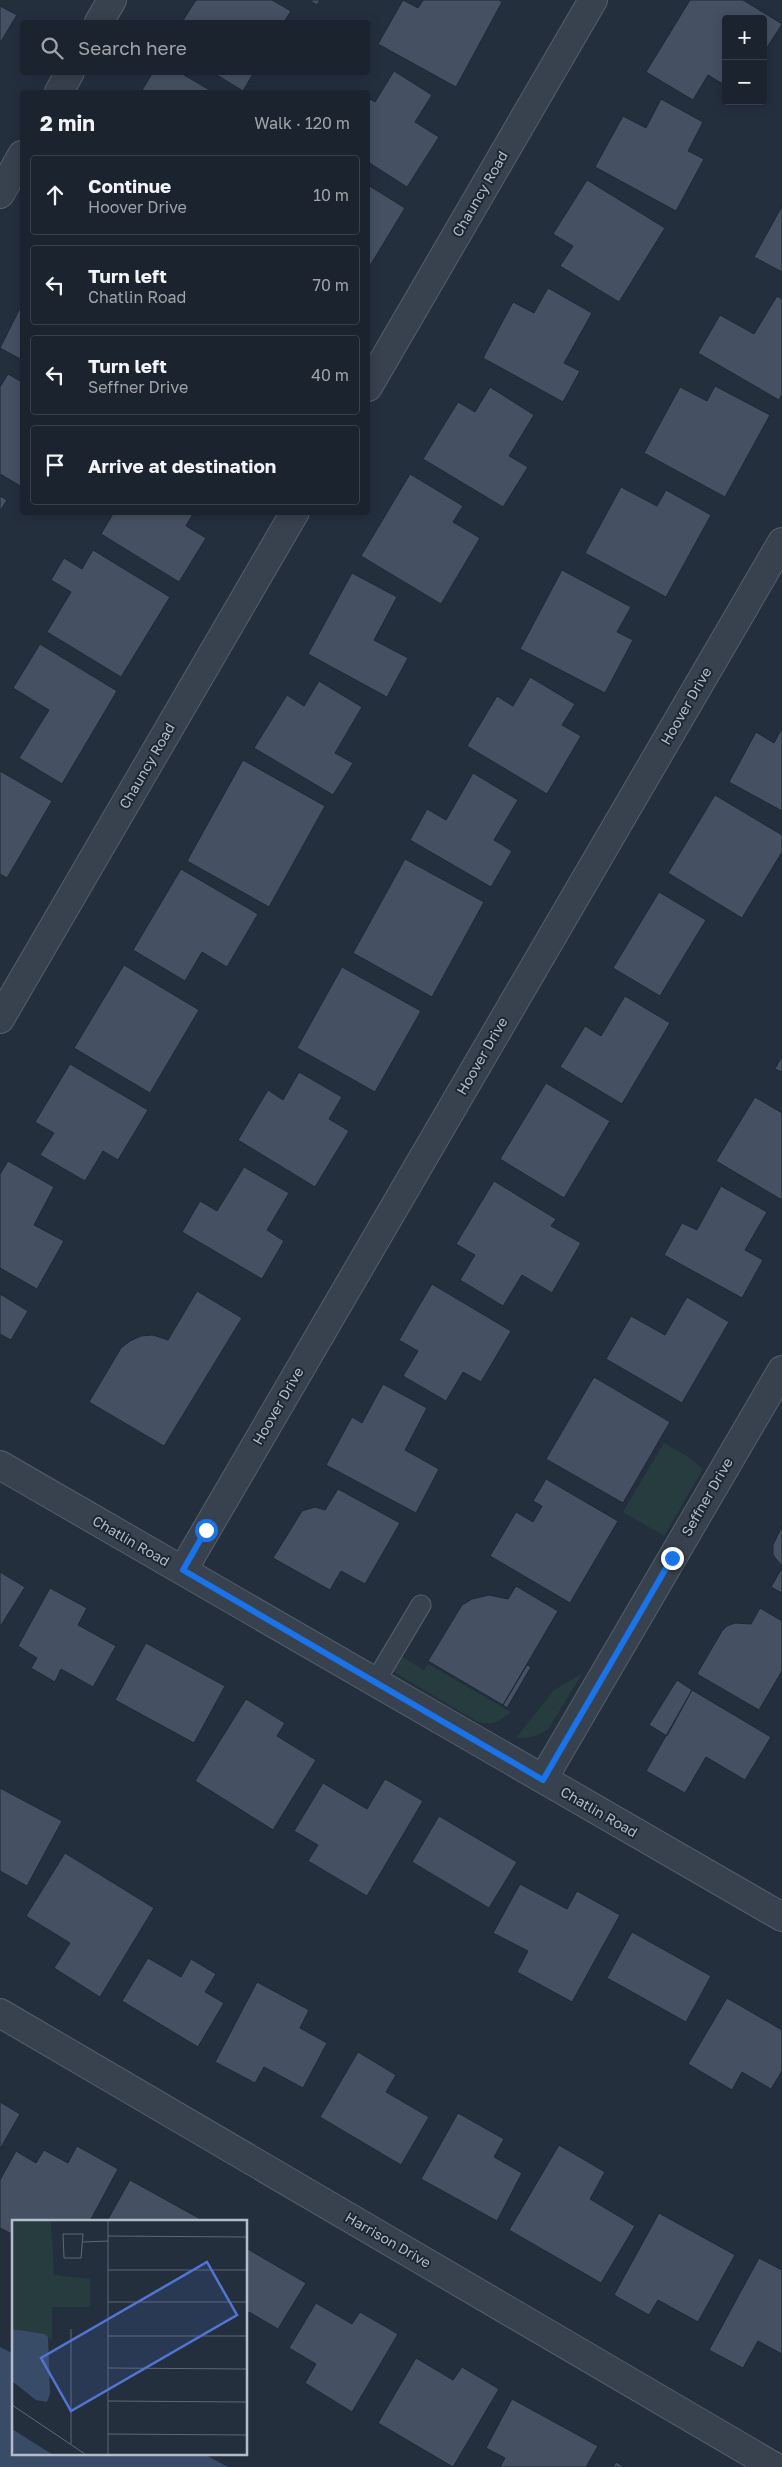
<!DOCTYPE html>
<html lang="en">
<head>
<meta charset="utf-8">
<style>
  :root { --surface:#1b232e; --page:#282f3a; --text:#f1f3f6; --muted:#a0a4aa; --line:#39404a }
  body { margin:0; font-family:"Golos Text",sans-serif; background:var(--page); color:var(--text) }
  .controls { position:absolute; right:15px; top:15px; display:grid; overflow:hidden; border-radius:5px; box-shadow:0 2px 12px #0003 }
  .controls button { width:45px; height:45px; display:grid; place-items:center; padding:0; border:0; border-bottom:1px solid var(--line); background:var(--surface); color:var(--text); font:25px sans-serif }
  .stop { position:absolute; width:15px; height:15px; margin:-11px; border:4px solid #1a73e8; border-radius:50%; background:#fff }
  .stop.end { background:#1a73e8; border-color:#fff; box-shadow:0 1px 5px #0008 }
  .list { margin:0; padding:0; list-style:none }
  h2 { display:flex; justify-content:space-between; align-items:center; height:65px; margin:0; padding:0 20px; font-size:21px }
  h2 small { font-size:16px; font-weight:400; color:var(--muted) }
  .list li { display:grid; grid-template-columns:32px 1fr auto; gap:15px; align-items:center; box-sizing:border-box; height:80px; margin:0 10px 10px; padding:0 10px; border:1px solid var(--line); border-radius:5px }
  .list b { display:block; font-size:19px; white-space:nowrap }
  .list p { margin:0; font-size:16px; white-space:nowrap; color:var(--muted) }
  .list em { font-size:16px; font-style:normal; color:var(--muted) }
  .icon { flex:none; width:28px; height:28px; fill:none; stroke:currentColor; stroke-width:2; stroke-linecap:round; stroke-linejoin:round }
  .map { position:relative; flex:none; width:782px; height:2467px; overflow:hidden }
  .search { position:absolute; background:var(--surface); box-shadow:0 2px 12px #0003; left:20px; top:20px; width:350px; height:55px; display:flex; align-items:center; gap:12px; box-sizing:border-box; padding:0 18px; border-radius:5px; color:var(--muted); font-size:19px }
  .panel { position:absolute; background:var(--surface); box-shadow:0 2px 12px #0003; left:20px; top:90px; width:350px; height:425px; border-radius:5px }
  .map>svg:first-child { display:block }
</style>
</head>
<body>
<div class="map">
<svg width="782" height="2467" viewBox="0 0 782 2467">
  <rect width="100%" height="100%" fill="#242f3e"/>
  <path fill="#263c3f" d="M 664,1443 L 690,1458 L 703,1469 L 664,1536 L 623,1512 Z
    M 401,1656 L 424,1670 L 428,1664 L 511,1712 C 500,1721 493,1726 478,1722 L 392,1671 Z
    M 582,1674 L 549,1728 C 538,1737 529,1738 516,1738 L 554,1690 Z"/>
  <path fill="#394c67" d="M 0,2347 L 14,2354 L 14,2453 L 202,2453 L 228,2467 L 0,2467 Z"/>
  <path fill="#455162" stroke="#1f2835" d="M 196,0 L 272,0 L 291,11 L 284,22 L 182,22 Z
    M 309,0 L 320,0 L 317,5 Z
    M 403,0 L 418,8 L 423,0 L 499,0 L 502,2 L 456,87 L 378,44 Z
    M 690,0 L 743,0 L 782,24 L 763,54 L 763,19 L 726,19 L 726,86 L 708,75 L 693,100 L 646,72 Z
    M 0,6 L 17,15 L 0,43 Z
    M 394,71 L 432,95 L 415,122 L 439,137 L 407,187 L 368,162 L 368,98 L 375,102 Z
    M 153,72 L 179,72 L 213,92 L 141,92 Z
    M 212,72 L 254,72 L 243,91 Z
    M 661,99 L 703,122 L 688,151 L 704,159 L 676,211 L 595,167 L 623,116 L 646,128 Z
    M 587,180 L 665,228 L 619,302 L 560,266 L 573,246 L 553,234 Z
    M 368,185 L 405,208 L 368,269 Z
    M 782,206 L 782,272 L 754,257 Z
    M 548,288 L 592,313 L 564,363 L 580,371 L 563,402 L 483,358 L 513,302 L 534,313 Z
    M 777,296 L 782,299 L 782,394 L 779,400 L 698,353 L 720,315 L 754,334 Z
    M 22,304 L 22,360 L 0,348 Z
    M 8,374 L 22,382 L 22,487 L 0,474 L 0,387 Z
    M 715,386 L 770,415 L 725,497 L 644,453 L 680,387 L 707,401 Z
    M 490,387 L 534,415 L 509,456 L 528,467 L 503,507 L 423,459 L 458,402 L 475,412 Z
    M 410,474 L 463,506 L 453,522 L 480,538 L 441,604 L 361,556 Z
    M 621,487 L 657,506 L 666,490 L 711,515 L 666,597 L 585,553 Z
    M 0,496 L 7,500 L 0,511 Z
    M 114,512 L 194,512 L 186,526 L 206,538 L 179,582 L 101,534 Z
    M 93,550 L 170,597 L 121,677 L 47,632 L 71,592 L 51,580 L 64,558 L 82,569 Z
    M 562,570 L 631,607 L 617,632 L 633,640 L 605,693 L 520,649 Z
    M 352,573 L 397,597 L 374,640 L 408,658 L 387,697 L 308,654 Z
    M 40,644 L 117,691 L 62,784 L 19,758 L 49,710 L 13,688 Z
    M 530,677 L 575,704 L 562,725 L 581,736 L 547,794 L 467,746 L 497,696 L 513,706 Z
    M 319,681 L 362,707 L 335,753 L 353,763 L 333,795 L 254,748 L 287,695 L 304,706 Z
    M 782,728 L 782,811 L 729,782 L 756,732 L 774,743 Z
    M 243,760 L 325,806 L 269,907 L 187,861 Z
    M 0,771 L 52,801 L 7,878 L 0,874 Z
    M 473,773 L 518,800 L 494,840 L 512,851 L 491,887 L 410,840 L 427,809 L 446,820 Z
    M 715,795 L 782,835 L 782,852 L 742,918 L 668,873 Z
    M 405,859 L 484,902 L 432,997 L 353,953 Z
    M 181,869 L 258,914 L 227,967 L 202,952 L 185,981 L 133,950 Z
    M 659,892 L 706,920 L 660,996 L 613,968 Z
    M 124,965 L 199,1010 L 150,1093 L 74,1048 Z
    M 342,967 L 421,1011 L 375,1092 L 297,1048 Z
    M 625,996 L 670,1023 L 622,1104 L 560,1067 L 585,1026 L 601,1036 Z
    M 782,1056 L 782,1072 L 775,1069 Z
    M 70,1064 L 148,1110 L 118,1160 L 103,1151 L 85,1181 L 40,1155 L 54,1133 L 35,1122 Z
    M 299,1072 L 342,1097 L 329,1119 L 349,1131 L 315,1187 L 238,1140 L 268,1090 L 283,1100 Z
    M 546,1083 L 610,1121 L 564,1198 L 500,1159 Z
    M 755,1097 L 782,1113 L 782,1200 L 716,1161 Z
    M 8,1161 L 54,1187 L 34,1225 L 64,1241 L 37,1289 L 0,1268 L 0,1174 Z
    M 244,1167 L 289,1193 L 267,1230 L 284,1241 L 262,1279 L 182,1232 L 200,1201 L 217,1211 Z
    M 494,1181 L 556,1219 L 551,1226 L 581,1243 L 552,1293 L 522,1275 L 503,1306 L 460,1280 L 475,1255 L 456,1244 Z
    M 721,1186 L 767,1212 L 745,1250 L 763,1260 L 742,1298 L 664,1255 L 682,1223 L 697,1230 Z
    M 432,1284 L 511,1331 L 481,1382 L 463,1372 L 446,1401 L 403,1376 L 418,1351 L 399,1340 Z
    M 197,1291 L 242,1318 L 164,1446 L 89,1402 L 121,1348 L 130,1341 L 141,1336 L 153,1335 L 168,1340 Z
    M 0,1294 L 28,1311 L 11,1340 L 0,1334 Z
    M 687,1297 L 729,1322 L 682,1403 L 606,1359 L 631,1316 L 665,1335 Z
    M 594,1377 L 670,1422 L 623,1503 L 546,1459 Z
    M 383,1384 L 427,1408 L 405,1450 L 439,1469 L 416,1513 L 326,1465 L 352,1417 L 362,1423 Z
    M 546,1479 L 618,1521 L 570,1603 L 490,1556 L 516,1512 L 533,1522 L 542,1506 L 533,1501 Z
    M 338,1489 L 400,1523 L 365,1584 L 341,1571 L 330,1590 L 273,1558 L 302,1511 L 315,1507 L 325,1510 Z
    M 782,1526 L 782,1566 L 773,1555 L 773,1545 Z
    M 782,1568 L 782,1593 L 771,1587 Z
    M 0,1572 L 25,1587 L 0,1627 Z
    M 516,1586 L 558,1611 L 503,1705 L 428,1661 L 462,1605 L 472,1599 L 489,1595 L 508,1599 Z
    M 50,1588 L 87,1608 L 78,1625 L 116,1646 L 93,1687 L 61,1669 L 55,1682 L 31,1668 L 37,1658 L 18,1646 Z
    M 760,1608 L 782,1621 L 782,1671 L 759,1710 L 697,1674 L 722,1631 L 727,1626 L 735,1623 L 751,1624 Z
    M 146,1643 L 225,1686 L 194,1743 L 115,1700 Z
    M 527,1665 L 531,1667 L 507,1708 L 503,1705 Z
    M 677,1680 L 692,1690 L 667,1736 L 649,1725 Z
    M 692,1690 L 771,1737 L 745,1780 L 706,1757 L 685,1793 L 646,1771 Z
    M 246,1699 L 285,1723 L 277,1736 L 316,1760 L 273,1830 L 195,1781 Z
    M 385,1779 L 423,1801 L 367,1896 L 308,1861 L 318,1845 L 294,1831 L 323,1783 L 367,1809 Z
    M 0,1788 L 62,1821 L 27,1886 L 0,1871 Z
    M 439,1816 L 517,1862 L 489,1908 L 412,1862 Z
    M 65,1853 L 154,1908 L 100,1997 L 54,1968 L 70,1943 L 26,1916 Z
    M 520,1884 L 567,1909 L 577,1891 L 620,1915 L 572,2002 L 517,1972 L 528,1951 L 493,1933 Z
    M 632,1932 L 711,1976 L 686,2022 L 607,1978 Z
    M 148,1958 L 181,1977 L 191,1959 L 216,1974 L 205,1992 L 224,2003 L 198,2047 L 122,2001 Z
    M 257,1982 L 309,2010 L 300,2028 L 327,2043 L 303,2088 L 264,2067 L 255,2083 L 215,2062 Z
    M 727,1998 L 782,2030 L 782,2071 L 771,2089 L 742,2072 L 732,2090 L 688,2064 Z
    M 358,2052 L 396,2075 L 386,2092 L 429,2117 L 401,2165 L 320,2117 Z
    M 0,2102 L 20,2114 L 0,2149 Z
    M 458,2113 L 504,2139 L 494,2157 L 522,2173 L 497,2221 L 421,2179 Z
    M 559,2145 L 605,2172 L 590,2199 L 635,2226 L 601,2283 L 509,2230 Z
    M 77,2146 L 118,2169 L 90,2221 L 14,2221 L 14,2235 L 0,2228 L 0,2180 L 16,2151 L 36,2163 L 44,2150 L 68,2163 Z
    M 130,2180 L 204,2221 L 107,2221 Z
    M 659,2213 L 735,2255 L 698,2322 L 658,2300 L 649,2315 L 614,2295 Z
    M 246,2248 L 306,2283 L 278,2329 L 249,2312 L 246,2316 Z
    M 759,2258 L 782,2270 L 782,2354 L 758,2341 L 743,2368 L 709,2350 Z
    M 316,2303 L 352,2324 L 360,2312 L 398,2334 L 352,2412 L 305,2383 L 316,2364 L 289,2348 Z
    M 416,2358 L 453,2380 L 462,2367 L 499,2389 L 453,2467 L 378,2423 Z
    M 512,2399 L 598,2446 L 586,2467 L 500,2467 L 505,2458 L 486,2448 Z
    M 616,2462 L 625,2467 L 613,2467 Z"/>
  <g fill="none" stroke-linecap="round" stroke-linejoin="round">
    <g stroke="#565f6c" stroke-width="21">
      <path id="lane" d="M 375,1682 L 421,1605"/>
    </g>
    <g stroke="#565f6c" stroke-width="30">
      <path id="street" d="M 99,22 L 112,0
        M 59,92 L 70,72
        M 0,194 L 22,155
        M 368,387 L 593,0
        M 0,1019 L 295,512
        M 0,1465 L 782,1917
        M 183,1570 L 782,542
        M 543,1779 L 782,1370
        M 0,2013 L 775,2467"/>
    </g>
    <use href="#lane" stroke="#38414e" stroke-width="19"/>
    <use href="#street" stroke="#38414e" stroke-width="28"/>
  </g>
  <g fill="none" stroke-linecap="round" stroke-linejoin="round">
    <path stroke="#1a73e8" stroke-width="6" d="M 206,1530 L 183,1570 L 543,1780 L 672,1558"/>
  </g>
  <g text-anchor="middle" stroke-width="4" stroke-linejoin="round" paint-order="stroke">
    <g font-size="14" fill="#b4bcc9" stroke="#1d2633">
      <text transform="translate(480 194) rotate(-60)" y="5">Chauncy Road</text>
      <text transform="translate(686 706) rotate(-60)" y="5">Hoover Drive</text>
      <text transform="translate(147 766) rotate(-60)" y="5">Chauncy Road</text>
      <text transform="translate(482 1056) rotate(-60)" y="5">Hoover Drive</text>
      <text transform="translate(278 1406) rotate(-60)" y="5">Hoover Drive</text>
      <text transform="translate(707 1497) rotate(-60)" y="5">Seffner Drive</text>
      <text transform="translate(131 1541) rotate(30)" y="5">Chatlin Road</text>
      <text transform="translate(599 1812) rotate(30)" y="5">Chatlin Road</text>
      <text transform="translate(388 2240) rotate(30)" y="5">Harrison Drive</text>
    </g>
  </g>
  <g transform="translate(12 2220)">
    <rect width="235" height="235" fill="#242f3e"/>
    <path d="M 0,1 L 39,1 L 42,55 L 78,59 L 78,87 L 40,87 L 40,121 L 33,114 L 0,110 Z" fill="#263c3f"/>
    <path d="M 0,109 L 33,114 L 36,117 L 38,174 L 35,182 L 24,180 L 0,161 ZM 0,209 L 38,233 L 41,234 L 3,234 L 0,232 Z" fill="#394c67"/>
    <path fill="none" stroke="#5e6776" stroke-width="1" d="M 51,14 L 71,14 L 69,38 L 52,38 ZM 96,16 L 235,17M 71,22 L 96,21M 96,50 L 235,50M 96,82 L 235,82M 96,116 L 235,116M 96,148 L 235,149M 96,181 L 235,182M 0,185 L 73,234M 96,214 L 235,215M 59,224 L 59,109M 96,234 L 96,1"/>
    <path fill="#5274d3" fill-opacity="0.15" stroke="#5274d3" stroke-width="2.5" d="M 195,42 L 225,95 L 59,191 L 29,138 Z"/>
    <rect width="235" height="235" fill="none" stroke="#b4bcc9" stroke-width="2.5"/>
  </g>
</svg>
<div class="controls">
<button>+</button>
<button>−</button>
</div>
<div class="stop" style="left:206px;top:1530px"></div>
<div class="stop end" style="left:672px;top:1558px"></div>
<div class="search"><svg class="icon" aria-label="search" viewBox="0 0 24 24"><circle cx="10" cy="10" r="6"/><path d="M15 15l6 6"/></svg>Search here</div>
<section class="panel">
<h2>2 min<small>Walk · 120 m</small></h2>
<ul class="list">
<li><svg class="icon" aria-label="ahead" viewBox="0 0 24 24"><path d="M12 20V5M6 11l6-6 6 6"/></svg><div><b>Continue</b><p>Hoover Drive</p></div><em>10 m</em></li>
<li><svg class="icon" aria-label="left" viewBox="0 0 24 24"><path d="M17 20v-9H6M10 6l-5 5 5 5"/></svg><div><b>Turn left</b><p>Chatlin Road</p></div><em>70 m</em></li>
<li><svg class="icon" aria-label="left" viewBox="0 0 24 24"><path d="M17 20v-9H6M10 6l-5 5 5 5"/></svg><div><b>Turn left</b><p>Seffner Drive</p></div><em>40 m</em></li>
<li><svg class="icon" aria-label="arrive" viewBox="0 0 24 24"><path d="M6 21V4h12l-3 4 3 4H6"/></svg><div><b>Arrive at destination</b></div></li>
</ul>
</section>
</div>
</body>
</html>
